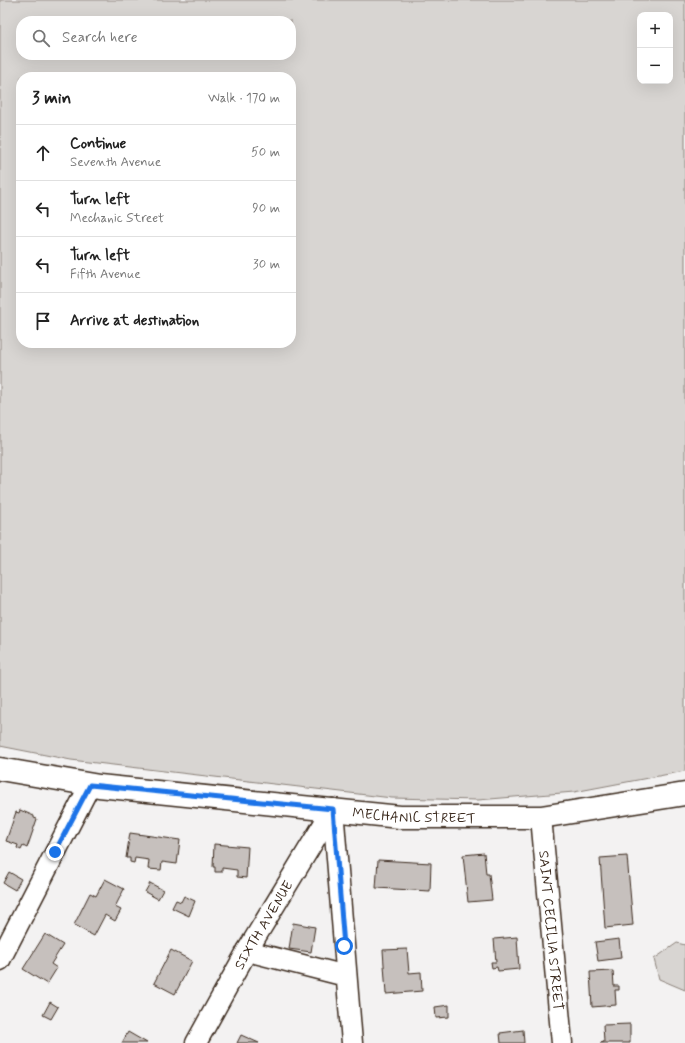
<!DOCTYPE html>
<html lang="en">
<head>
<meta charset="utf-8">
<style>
  :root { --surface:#fff; --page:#f6f6f6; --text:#222; --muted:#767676; --line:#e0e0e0 }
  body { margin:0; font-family:Mynerve,sans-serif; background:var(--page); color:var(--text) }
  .controls { position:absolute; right:12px; top:12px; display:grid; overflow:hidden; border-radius:8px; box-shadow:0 4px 16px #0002 }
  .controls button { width:36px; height:36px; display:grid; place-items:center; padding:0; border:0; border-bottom:1px solid var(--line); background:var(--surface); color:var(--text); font:20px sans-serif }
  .stop { position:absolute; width:12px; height:12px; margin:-9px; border:3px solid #1a73e8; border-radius:50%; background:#fff }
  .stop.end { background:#1a73e8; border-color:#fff; box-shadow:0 1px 4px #0008 }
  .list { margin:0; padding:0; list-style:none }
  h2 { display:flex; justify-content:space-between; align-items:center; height:52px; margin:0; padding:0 16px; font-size:17px }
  h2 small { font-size:13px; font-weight:400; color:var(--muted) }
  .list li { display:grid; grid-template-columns:26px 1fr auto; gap:12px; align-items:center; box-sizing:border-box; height:56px; padding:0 16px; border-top:1px solid var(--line) }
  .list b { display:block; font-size:15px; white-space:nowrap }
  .list p { margin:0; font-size:13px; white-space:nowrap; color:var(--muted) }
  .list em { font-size:13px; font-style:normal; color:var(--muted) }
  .icon { flex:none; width:22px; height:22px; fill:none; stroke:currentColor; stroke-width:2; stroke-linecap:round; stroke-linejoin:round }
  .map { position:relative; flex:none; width:685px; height:1043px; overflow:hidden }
  .search { position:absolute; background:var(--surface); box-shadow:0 4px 16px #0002; left:16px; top:16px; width:280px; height:44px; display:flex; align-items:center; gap:10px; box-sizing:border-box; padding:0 14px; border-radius:16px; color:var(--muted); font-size:15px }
  .panel { position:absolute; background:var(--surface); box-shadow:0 4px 16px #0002; left:16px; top:72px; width:280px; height:276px; border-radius:16px }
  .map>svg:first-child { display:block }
</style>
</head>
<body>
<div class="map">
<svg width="685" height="1043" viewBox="0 0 685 1043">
  <rect width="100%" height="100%" fill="#f3f2f2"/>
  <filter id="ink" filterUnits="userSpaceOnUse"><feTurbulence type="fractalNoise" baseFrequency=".025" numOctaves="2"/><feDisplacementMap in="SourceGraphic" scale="8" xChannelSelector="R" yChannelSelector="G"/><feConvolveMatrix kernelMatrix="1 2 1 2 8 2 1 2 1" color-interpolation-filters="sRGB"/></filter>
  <g filter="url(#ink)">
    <path fill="#d8d5d2" stroke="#8a8078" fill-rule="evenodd" d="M 0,0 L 685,0 L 685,771 L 574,792 L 478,800 L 392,798 L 71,760 L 0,746 ZM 640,15 L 670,15 L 670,81 L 640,81 ZM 21,21 L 291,21 L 291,55 L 21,55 ZM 21,77 L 291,77 L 291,343 L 21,343 Z
      M 677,943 L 685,945 L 685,990 L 659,979 L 654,959 Z"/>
    <path fill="#c6c0bd" stroke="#3b2a1e" d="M 20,810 L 34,816 L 34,818 L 37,819 L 27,848 L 23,846 L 21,850 L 17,848 L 18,845 L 6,841 L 16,812 L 19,813 Z
      M 130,833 L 180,840 L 177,864 L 162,862 L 161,870 L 148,869 L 149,860 L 135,858 L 134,863 L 130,862 L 130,858 L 126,858 Z
      M 214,844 L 248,847 L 246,878 L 237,877 L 237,870 L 222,868 L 222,872 L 215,872 L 215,867 L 213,867 Z
      M 484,853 L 486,874 L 489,874 L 492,900 L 468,902 L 463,855 Z
      M 627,856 L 633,925 L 605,928 L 600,858 Z
      M 378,860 L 431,863 L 430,891 L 376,888 Z
      M 9,872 L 21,879 L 15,890 L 3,883 Z
      M 105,879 L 124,889 L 115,907 L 121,910 L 115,921 L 105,915 L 94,936 L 74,925 L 90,893 L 96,896 Z
      M 150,883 L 163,890 L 158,899 L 145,892 Z
      M 184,896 L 195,901 L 189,916 L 172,908 L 176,900 L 181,902 Z
      M 293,923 L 315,927 L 311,952 L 289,949 Z
      M 45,934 L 63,945 L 51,964 L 57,968 L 47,984 L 23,969 Z
      M 517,937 L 519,969 L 498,971 L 497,967 L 492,968 L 491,962 L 496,962 L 494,939 Z
      M 619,939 L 621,958 L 598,961 L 595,942 Z
      M 407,949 L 409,973 L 421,972 L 422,991 L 386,994 L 383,950 Z
      M 171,950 L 192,961 L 175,994 L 154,983 Z
      M 613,971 L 614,986 L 619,986 L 619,990 L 615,990 L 616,1005 L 592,1007 L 590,972 Z
      M 50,1002 L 58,1007 L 51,1019 L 43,1015 Z
      M 449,1005 L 449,1017 L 436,1018 L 435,1007 Z
      M 630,1024 L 630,1043 L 600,1043 L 604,1042 L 603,1025 Z
      M 523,1030 L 524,1043 L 501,1043 L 500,1033 Z
      M 128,1032 L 147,1043 L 122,1043 Z
      M 241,1035 L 259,1043 L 237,1043 Z"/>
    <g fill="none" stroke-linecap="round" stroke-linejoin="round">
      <g stroke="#3b2a1e" stroke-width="23">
        <g id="minor">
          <path d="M 333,809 L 352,1043"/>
          <path id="s1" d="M 541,817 L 562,1043"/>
          <path d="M 247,951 L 346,976"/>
          <path d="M 0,960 L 90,785"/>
          <path id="s2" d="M 196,1043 L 247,951 L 333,809"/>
        </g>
      </g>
      <g stroke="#3b2a1e" stroke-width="25">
        <g id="secondary">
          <path id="s3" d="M 0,769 L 99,786 L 400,817 L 541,817 L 685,794"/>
        </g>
      </g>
      <use href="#minor" stroke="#fff" stroke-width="20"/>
      <use href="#secondary" stroke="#fff" stroke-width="22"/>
    </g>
  </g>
  <g fill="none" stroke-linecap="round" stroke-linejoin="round" filter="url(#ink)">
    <path stroke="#1a73e8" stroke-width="5" d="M 55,852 L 90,785 L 333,809 L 344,946"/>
  </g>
  <g text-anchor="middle" stroke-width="3" stroke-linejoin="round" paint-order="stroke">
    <g font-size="14" fill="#3b2a1e" stroke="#fff">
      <text dy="5" stroke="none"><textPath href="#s3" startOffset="417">MECHANIC STREET</textPath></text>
      <text dy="5" stroke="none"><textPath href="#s2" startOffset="136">SIXTH AVENUE</textPath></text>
      <text dy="5" stroke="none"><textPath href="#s1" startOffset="114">SAINT CECILIA STREET</textPath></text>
    </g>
  </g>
</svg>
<div class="controls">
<button>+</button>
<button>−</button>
</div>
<div class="stop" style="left:344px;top:946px"></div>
<div class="stop end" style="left:55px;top:852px"></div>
<div class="search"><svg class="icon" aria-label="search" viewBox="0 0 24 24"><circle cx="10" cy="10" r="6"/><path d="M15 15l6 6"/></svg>Search here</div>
<section class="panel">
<h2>3 min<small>Walk · 170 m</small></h2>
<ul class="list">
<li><svg class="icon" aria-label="ahead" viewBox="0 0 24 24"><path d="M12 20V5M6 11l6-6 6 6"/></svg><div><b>Continue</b><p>Seventh Avenue</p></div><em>50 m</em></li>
<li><svg class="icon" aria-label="left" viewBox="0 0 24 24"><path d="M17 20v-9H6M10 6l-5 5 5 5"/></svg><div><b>Turn left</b><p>Mechanic Street</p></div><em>90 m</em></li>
<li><svg class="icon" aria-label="left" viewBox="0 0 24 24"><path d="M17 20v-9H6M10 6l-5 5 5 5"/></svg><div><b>Turn left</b><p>Fifth Avenue</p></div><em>30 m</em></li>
<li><svg class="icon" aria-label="arrive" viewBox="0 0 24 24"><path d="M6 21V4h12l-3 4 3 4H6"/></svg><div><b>Arrive at destination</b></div></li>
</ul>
</section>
</div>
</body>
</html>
